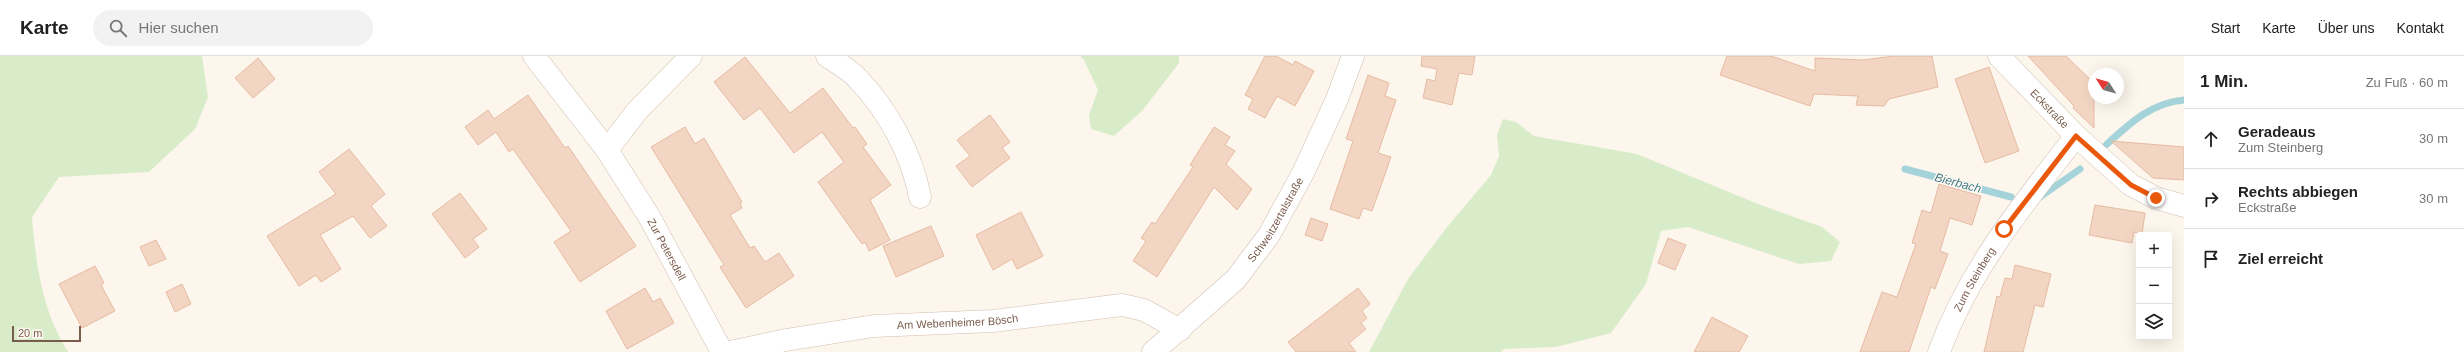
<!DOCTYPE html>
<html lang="de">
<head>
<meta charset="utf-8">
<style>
  :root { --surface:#fff; --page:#f2f2f2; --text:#222; --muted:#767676; --line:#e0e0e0 }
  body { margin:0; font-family:Helvetica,sans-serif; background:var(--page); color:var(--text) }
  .controls { position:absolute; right:12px; bottom:12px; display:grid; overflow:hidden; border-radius:4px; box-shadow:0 4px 16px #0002 }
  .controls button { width:36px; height:36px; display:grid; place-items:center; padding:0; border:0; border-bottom:1px solid var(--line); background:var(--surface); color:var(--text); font:20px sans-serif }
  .compass { position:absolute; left:2088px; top:12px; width:36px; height:36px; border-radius:50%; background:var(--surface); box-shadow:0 4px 16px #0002; rotate:306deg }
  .scale { position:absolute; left:12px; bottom:10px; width:69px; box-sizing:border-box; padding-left:4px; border:2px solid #7a5c4d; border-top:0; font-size:11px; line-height:14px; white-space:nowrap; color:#7a5c4d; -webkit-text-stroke:3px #fffaf3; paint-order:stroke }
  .stop { position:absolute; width:12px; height:12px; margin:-9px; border:3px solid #ea580c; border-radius:50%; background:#fff }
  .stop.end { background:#ea580c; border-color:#fff; box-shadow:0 1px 4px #0008 }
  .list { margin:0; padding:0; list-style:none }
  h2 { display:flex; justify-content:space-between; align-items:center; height:52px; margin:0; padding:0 16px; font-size:17px }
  h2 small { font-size:13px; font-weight:400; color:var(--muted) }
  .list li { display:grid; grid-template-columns:26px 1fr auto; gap:12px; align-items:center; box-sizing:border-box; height:60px; padding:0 16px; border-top:1px solid var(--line) }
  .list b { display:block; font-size:15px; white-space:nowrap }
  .list p { margin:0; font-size:13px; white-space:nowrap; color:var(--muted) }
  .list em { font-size:13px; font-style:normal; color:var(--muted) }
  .icon { flex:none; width:22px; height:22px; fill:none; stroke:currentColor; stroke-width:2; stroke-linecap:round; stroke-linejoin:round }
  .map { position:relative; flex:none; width:2184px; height:296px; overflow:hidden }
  header { display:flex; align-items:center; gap:24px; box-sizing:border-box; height:56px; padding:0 20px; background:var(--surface); border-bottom:1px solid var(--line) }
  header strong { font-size:19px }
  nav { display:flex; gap:22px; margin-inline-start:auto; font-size:14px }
  .search { width:280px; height:36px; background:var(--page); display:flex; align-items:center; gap:10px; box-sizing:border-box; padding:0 14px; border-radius:22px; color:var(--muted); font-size:15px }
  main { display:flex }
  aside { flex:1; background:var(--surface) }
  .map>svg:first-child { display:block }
</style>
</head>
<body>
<header>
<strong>Karte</strong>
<div class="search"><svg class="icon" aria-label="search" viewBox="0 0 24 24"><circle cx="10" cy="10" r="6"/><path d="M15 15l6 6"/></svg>Hier suchen</div>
<nav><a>Start</a><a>Karte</a><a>Über uns</a><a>Kontakt</a></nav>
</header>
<main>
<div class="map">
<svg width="2184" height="296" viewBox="0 0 2184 296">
  <rect width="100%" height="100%" fill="#fdf6ec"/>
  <path fill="#d8ecc9" d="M 0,0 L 202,0 L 208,41 L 195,73 L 149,116 L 59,121 L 32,161 C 36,209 42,255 68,296 L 0,296 Z
    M 1080,0 L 1179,0 L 1179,7 L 1142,55 L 1114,80 L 1091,73 L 1089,59 L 1098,34 L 1084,4 Z
    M 1503,63 L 1516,66 L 1534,80 L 1637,98 L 1758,148 L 1822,171 L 1840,186 L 1831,205 L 1799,208 L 1688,171 L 1661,175 L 1646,228 L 1611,277 L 1556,291 L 1504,293 L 1501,296 L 1369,296 L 1408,223 L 1447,171 L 1491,119 L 1499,100 L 1497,79 Z"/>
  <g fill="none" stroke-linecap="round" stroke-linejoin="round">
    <path stroke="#a5d3da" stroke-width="7" d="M 2106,89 C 2130,67 2151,47 2184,44
      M 1905,113 L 2011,141
      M 2040,141 L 2080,113"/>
  </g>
  <path fill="#f3d5c3" stroke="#e6bba3" d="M 1265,0 L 1276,0 L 1293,9 L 1295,5 L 1314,15 L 1295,50 L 1277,40 L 1265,62 L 1248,53 L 1253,43 L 1245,39 Z
    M 1422,0 L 1475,0 L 1472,19 L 1459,17 L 1452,49 L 1423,42 L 1427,23 L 1435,25 L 1437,13 L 1421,10 Z
    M 1727,0 L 1771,0 L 1815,15 L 1815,2 L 1863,4 L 1894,0 L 1932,0 L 1938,31 L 1889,43 L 1884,50 L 1856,49 L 1858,40 L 1814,38 L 1810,50 L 1720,19 Z
    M 2028,0 L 2066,0 L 2094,27 L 2094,72 L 2073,52 L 2074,50 Z
    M 745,1 L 790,57 L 823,32 L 853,72 L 855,71 L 867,88 L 863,91 L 891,129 L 870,144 L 890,184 L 869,195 L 865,186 L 862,188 L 818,126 L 844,106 L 822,76 L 794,97 L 760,52 L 744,64 L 714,26 Z
    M 258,2 L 275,23 L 253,42 L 235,22 Z
    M 1989,11 L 2019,95 L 1985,107 L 1955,23 Z
    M 1368,19 L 1389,27 L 1385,40 L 1396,44 L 1378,97 L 1391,101 L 1372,155 L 1363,152 L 1359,163 L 1330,153 L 1353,85 L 1346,83 Z
    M 528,39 L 565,92 L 568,90 L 636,190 L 580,226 L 554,186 L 571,175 L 513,93 L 509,96 L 496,76 L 478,89 L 465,71 L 488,54 L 494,63 Z
    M 990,59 L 1010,86 L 1002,92 L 1010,102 L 972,131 L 956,110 L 970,100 L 957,84 Z
    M 685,71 L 695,88 L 704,82 L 742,146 L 740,147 L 742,152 L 730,159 L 750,192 L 754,190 L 765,206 L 779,197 L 794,220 L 746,252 L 720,211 L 724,209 L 651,91 Z
    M 1214,71 L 1230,81 L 1225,89 L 1235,95 L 1226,108 L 1252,133 L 1237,154 L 1214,131 L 1157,221 L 1133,205 L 1146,185 L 1141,182 L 1152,166 L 1155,168 L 1193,111 L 1190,109 Z
    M 2111,85 L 2184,91 L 2184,124 L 2153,122 Z
    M 349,93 L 385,138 L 371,150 L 387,170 L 370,182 L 353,160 L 320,179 L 341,213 L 321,226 L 316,219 L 299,230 L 267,180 L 336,138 L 319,116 Z
    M 1939,128 L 1981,140 L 1972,169 L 1950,162 L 1940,195 L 1948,198 L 1935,233 L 1931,231 L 1909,296 L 1860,296 L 1882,236 L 1897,241 L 1916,188 L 1912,187 L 1922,154 L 1931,157 Z
    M 460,137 L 487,173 L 473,183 L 479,191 L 465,202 L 432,158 Z
    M 2095,149 L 2145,157 L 2142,178 L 2134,176 L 2132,187 L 2089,179 Z
    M 1021,156 L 1043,200 L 1017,213 L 1012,203 L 993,214 L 976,179 Z
    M 1311,162 L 1328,168 L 1322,185 L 1305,179 Z
    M 931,170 L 944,200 L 896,221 L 883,190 Z
    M 1668,182 L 1686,189 L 1675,214 L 1658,207 Z
    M 156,184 L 166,203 L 149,210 L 140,191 Z
    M 2015,209 L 2051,218 L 2043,251 L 2035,249 L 2023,296 L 1984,296 L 1997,240 L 2000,241 L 2005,222 L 2012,223 Z
    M 95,210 L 104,227 L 101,229 L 115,255 L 82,272 L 59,228 Z
    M 182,228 L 191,248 L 175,256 L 166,236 Z
    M 645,232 L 653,246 L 660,242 L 674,267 L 627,293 L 606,255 Z
    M 1358,232 L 1370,248 L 1362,255 L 1367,262 L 1361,267 L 1366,273 L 1349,287 L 1356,296 L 1296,296 L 1288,286 Z
    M 1712,261 L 1748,280 L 1739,296 L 1694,296 Z"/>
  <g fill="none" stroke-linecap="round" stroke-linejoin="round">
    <g stroke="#d1beb0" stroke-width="23">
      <g id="street">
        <path id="s1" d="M 534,0 L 607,94 L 650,162 L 722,296"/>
        <path d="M 827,0 C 837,7 849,13 857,22 C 888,54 912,98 920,141"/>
        <path id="s2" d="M 1999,0 L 2076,80 L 2131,129 L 2156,142 L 2184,150"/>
        <path d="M 607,94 L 637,55 L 691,0"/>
        <path id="s3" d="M 730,296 L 786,284 L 874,270 L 993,265 L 1122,249 L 1144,254 L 1180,274"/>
        <path id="s4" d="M 1153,296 L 1236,223 L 1269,179 L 1303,117 L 1337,43 L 1353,0"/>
        <path id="s5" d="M 1939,296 C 1969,214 2023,148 2076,80"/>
      </g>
    </g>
    <use href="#street" stroke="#fff" stroke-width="22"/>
  </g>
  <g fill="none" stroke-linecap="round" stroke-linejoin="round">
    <path stroke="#ea580c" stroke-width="5" d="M 2004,173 L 2076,80 L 2131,129 L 2156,142"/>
  </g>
  <g text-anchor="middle" stroke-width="3" stroke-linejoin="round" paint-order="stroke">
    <g font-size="11" fill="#7a5c4d" stroke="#fffaf3">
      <text dy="4" stroke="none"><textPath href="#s2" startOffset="73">Eckstraße</textPath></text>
      <text dy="4" stroke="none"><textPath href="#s4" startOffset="182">Schweitzertalstraße</textPath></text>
      <text dy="4" stroke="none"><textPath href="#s1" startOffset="235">Zur Petersdell</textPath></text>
      <text dy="4" stroke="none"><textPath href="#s5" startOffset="81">Zum Steinberg</textPath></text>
      <text dy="4" stroke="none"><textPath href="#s3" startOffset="230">Am Webenheimer Bösch</textPath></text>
    </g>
    <g font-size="12" font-style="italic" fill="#437c86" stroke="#fffaf3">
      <text transform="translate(1958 127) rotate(15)" y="4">Bierbach</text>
    </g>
  </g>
</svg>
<div class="controls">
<button>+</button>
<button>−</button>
<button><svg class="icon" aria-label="layers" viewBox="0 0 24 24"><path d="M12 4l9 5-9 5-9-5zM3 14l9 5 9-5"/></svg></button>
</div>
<svg class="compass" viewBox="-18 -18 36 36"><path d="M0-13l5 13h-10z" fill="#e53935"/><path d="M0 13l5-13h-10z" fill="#767676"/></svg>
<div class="scale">20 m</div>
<div class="stop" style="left:2004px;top:173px"></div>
<div class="stop end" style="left:2156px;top:142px"></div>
</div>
<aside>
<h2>1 Min.<small>Zu Fuß · 60 m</small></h2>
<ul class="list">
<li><svg class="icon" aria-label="ahead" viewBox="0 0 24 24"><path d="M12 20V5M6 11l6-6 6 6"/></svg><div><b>Geradeaus</b><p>Zum Steinberg</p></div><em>30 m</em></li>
<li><svg class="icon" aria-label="right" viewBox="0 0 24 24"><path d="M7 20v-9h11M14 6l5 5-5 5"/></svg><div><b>Rechts abbiegen</b><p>Eckstraße</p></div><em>30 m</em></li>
<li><svg class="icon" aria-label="arrive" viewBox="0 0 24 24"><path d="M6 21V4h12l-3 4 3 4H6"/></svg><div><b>Ziel erreicht</b></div></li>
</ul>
</aside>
</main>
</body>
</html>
